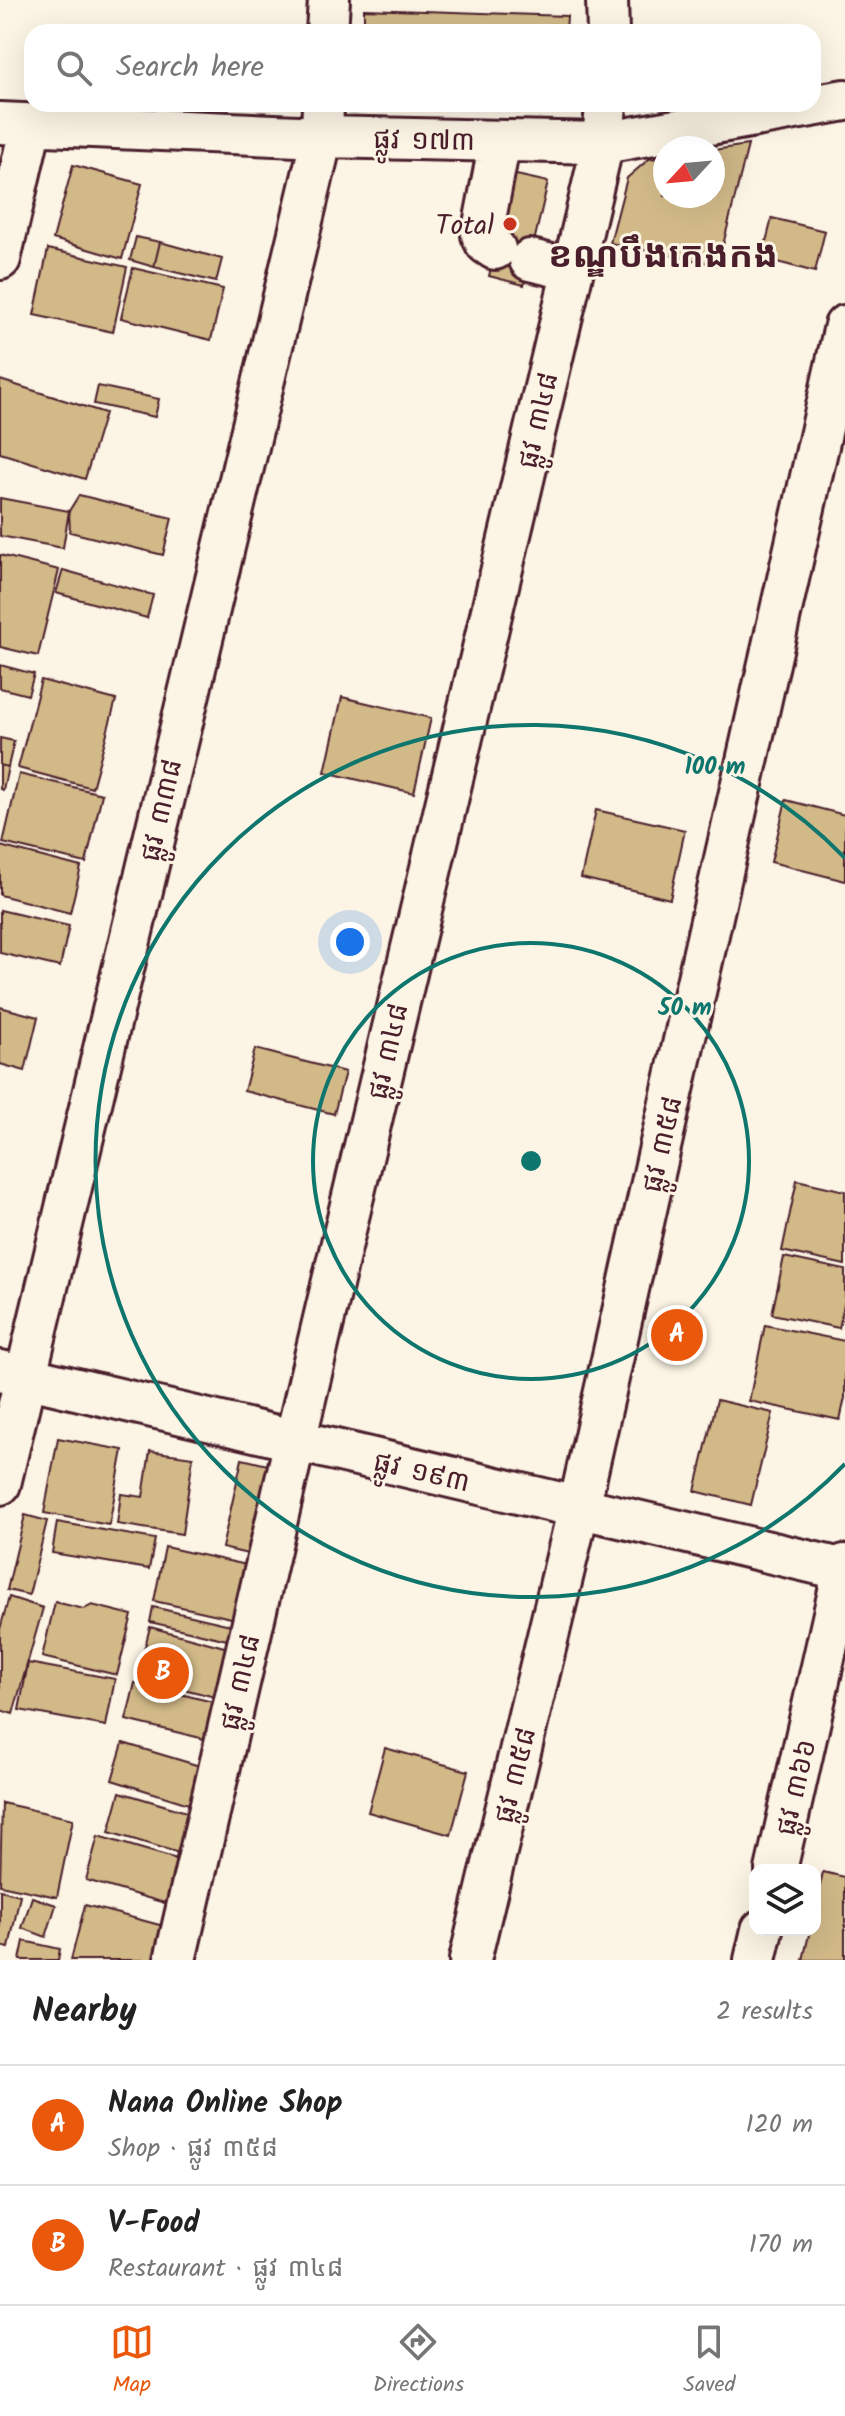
<!DOCTYPE html>
<html lang="en">
<head>
<meta charset="utf-8">
<style>
  :root { --surface:#fff; --page:#f2f2f2; --text:#222; --muted:#767676; --line:#e0e0e0; --accent:#ea580c }
  body { margin:0; font-family:Kalam,"Noto Sans Khmer",sans-serif; background:var(--page); color:var(--text) }
  .controls { position:absolute; right:24px; bottom:24px; display:grid; overflow:hidden; border-radius:16px; box-shadow:0 8px 32px #0002 }
  .controls button { width:72px; height:72px; display:grid; place-items:center; padding:0; border:0; border-bottom:2px solid var(--line); background:var(--surface); color:var(--text); font:40px sans-serif }
  .compass { position:absolute; left:653px; top:136px; width:72px; height:72px; border-radius:50%; background:var(--surface); box-shadow:0 8px 32px #0002; rotate:244deg }
  .you { position:absolute; left:350px; top:942px; width:28px; height:28px; margin:-20px; border:6px solid #fff; border-radius:50%; background:#1a73e8; box-shadow:0 0 0 12px #1a73e833 }
  .badge { display:grid; place-items:center; width:52px; height:52px; border-radius:50%; background:var(--accent); color:#fff; font-size:26px; font-weight:700 }
  .pin { position:absolute; translate:-50% -50%; border:4px solid #fff; box-shadow:0 2px 8px #0006 }
  .list { margin:0; padding:0; list-style:none }
  h2 { display:flex; justify-content:space-between; align-items:center; height:104px; margin:0; padding:0 32px; font-size:34px }
  h2 small { font-size:26px; font-weight:400; color:var(--muted) }
  .list li { display:grid; grid-template-columns:52px 1fr auto; gap:24px; align-items:center; box-sizing:border-box; height:120px; padding:0 32px; border-top:2px solid var(--line) }
  .list b { display:block; font-size:30px; white-space:nowrap }
  .list p { margin:0; font-size:26px; white-space:nowrap; color:var(--muted) }
  .list em { font-size:26px; font-style:normal; color:var(--muted) }
  .icon { flex:none; width:44px; height:44px; fill:none; stroke:currentColor; stroke-width:2; stroke-linecap:round; stroke-linejoin:round }
  .map { position:relative; flex:none; width:845px; height:1960px; overflow:hidden }
  .search { position:absolute; background:var(--surface); box-shadow:0 8px 32px #0002; left:24px; right:24px; top:24px; height:88px; display:flex; align-items:center; gap:20px; box-sizing:border-box; padding:0 28px; border-radius:24px; color:var(--muted); font-size:30px }
  .sheet { height:344px; background:var(--surface) }
  nav { display:flex; justify-content:space-around; align-items:center; box-sizing:border-box; height:112px; border-top:2px solid var(--line); background:var(--surface); font-size:22px; color:var(--muted) }
  nav a { display:grid; justify-items:center; gap:4px }
  nav .on { color:var(--accent) }
  .map>svg:first-child { display:block }
</style>
</head>
<body>
<div class="map">
<svg width="845" height="1960" viewBox="0 0 845 1960">
  <rect width="100%" height="100%" fill="#fcf5e5"/>
  <filter id="ink" filterUnits="userSpaceOnUse"><feTurbulence type="fractalNoise" baseFrequency=".0125" numOctaves="2"/><feDisplacementMap in="SourceGraphic" scale="16" xChannelSelector="R" yChannelSelector="G"/><feConvolveMatrix kernelMatrix="1 2 1 2 8 2 1 2 1" color-interpolation-filters="sRGB"/></filter>
  <g filter="url(#ink)">
    <path fill="#d1b988" stroke="#4a1f2b" stroke-width="2" d="M 364,9 L 567,16 L 566,32 L 364,32 Z
      M 748,145 L 718,265 L 610,243 L 627,178 L 649,159 L 665,157 L 665,196 L 713,196 L 713,150 Z
      M 73,165 L 142,184 L 122,259 L 53,239 Z
      M 512,174 L 548,182 L 524,285 L 489,276 Z
      M 772,218 L 825,231 L 815,272 L 762,258 Z
      M 136,237 L 160,242 L 154,267 L 130,260 Z
      M 160,242 L 222,259 L 216,282 L 154,267 Z
      M 48,249 L 127,267 L 113,332 L 34,315 Z
      M 133,268 L 223,289 L 211,340 L 121,318 Z
      M 0,380 L 105,413 L 85,479 L 0,453 Z
      M 98,386 L 159,399 L 155,417 L 94,404 Z
      M 79,495 L 172,518 L 163,555 L 70,532 L 69,511 Z
      M 0,498 L 69,511 L 63,548 L 0,536 Z
      M 0,555 L 59,570 L 38,656 L 0,647 Z
      M 63,570 L 153,595 L 147,618 L 56,593 Z
      M 0,665 L 34,674 L 28,695 L 0,688 Z
      M 41,680 L 116,700 L 92,788 L 18,768 Z
      M 342,697 L 431,718 L 414,793 L 325,772 Z
      M 0,738 L 14,741 L 8,767 L 0,765 Z
      M 0,765 L 8,767 L 3,790 L 0,789 Z
      M 19,774 L 102,794 L 86,863 L 3,843 Z
      M 786,800 L 845,815 L 845,881 L 771,862 Z
      M 596,810 L 685,830 L 670,899 L 581,878 Z
      M 0,846 L 81,867 L 70,913 L 0,895 Z
      M 0,910 L 69,926 L 60,967 L 0,953 Z
      M 0,1007 L 38,1017 L 25,1071 L 0,1064 Z
      M 255,1049 L 345,1072 L 334,1114 L 244,1091 Z
      M 797,1180 L 845,1191 L 845,1265 L 782,1251 Z
      M 784,1257 L 845,1270 L 845,1300 L 839,1328 L 772,1314 Z
      M 765,1325 L 845,1341 L 845,1398 L 840,1420 L 749,1401 Z
      M 717,1400 L 773,1413 L 751,1505 L 695,1491 Z
      M 58,1438 L 123,1450 L 109,1525 L 44,1513 Z
      M 150,1451 L 193,1457 L 182,1534 L 117,1524 L 121,1494 L 143,1497 Z
      M 242,1459 L 281,1468 L 261,1557 L 222,1548 Z
      M 25,1515 L 47,1521 L 29,1595 L 7,1590 Z
      M 57,1522 L 155,1539 L 149,1569 L 52,1553 Z
      M 165,1547 L 256,1567 L 245,1621 L 154,1601 Z
      M 9,1597 L 43,1608 L 13,1714 L 0,1710 L 0,1629 Z
      M 55,1602 L 84,1609 L 92,1605 L 132,1615 L 117,1675 L 42,1657 Z
      M 153,1607 L 239,1627 L 236,1642 L 150,1622 Z
      M 150,1627 L 228,1648 L 215,1697 L 137,1677 Z
      M 28,1663 L 115,1679 L 106,1726 L 19,1710 Z
      M 135,1683 L 217,1703 L 209,1740 L 126,1720 Z
      M 123,1743 L 203,1767 L 192,1805 L 112,1780 Z
      M 385,1748 L 468,1771 L 451,1835 L 368,1812 Z
      M 120,1792 L 200,1816 L 189,1856 L 109,1832 Z
      M 2,1803 L 73,1819 L 57,1897 L 0,1885 Z
      M 98,1836 L 187,1862 L 175,1906 L 86,1880 Z
      M 823,1872 L 845,1877 L 845,1960 L 803,1960 L 810,1930 L 815,1930 L 815,1908 Z
      M 0,1890 L 20,1895 L 9,1948 L 0,1946 Z
      M 32,1897 L 56,1905 L 46,1937 L 22,1928 Z
      M 85,1905 L 171,1928 L 163,1960 L 71,1960 Z
      M 24,1941 L 60,1949 L 58,1960 L 20,1960 Z"/>
    <g fill="none" stroke-linecap="round" stroke-linejoin="round">
      <g stroke="#4a1f2b" stroke-width="46">
        <path id="minor" d="M 607,0 L 608,32
          M 327,32 L 329,0
          M 0,123 L 322,137 L 603,143 L 845,100
          M 495,249 L 486,243 L 482,235 L 500,141
          M 0,259 L 31,125
          M 530,260 L 573,270
          M 0,1371 L 845,1570
          M 0,1484 L 322,137 L 323,104
          M 776,1870 L 845,1565
          M 175,1960 L 295,1441 L 603,143 L 606,104
          M 470,1960 L 579,1507 L 845,326
          M 755,1960 L 762,1930"/>
      </g>
      <use href="#minor" stroke="#fcf5e5" stroke-width="40"/>
    </g>
  </g>
  <g fill="none" stroke="#0f766e" stroke-width="4">
    <circle cx="531" cy="1161" r="218"/>
    <path d="M845 1464A436 436 0 1 1 845 858"/>
  </g>
  <circle fill="#c8321e" stroke="#fcf5e5" stroke-width="3" cx="510" cy="224" r="8"/>
  <g text-anchor="middle" stroke-width="6" stroke-linejoin="round" paint-order="stroke">
    <g font-size="28" fill="#4a1f2b" stroke="#fcf5e5">
      <text transform="translate(424 139) rotate(1)" y="10">ផ្លូវ ១៧៣</text>
      <text transform="translate(537 420) rotate(-77)" y="10">ផ្លូវ ៣៤៨</text>
      <text transform="translate(160 810) rotate(-77)" y="10">ផ្លូវ ៣៣៨</text>
      <text transform="translate(387 1051) rotate(-77)" y="10">ផ្លូវ ៣៤៨</text>
      <text transform="translate(661 1144) rotate(-77)" y="10">ផ្លូវ ៣៥៨</text>
      <text transform="translate(422 1471) rotate(13)" y="10">ផ្លូវ ១៩៣</text>
      <text transform="translate(239 1682) rotate(-77)" y="10">ផ្លូវ ៣៤៨</text>
      <text transform="translate(514 1775) rotate(-76)" y="10">ផ្លូវ ៣៥៨</text>
      <text transform="translate(795 1787) rotate(-77)" y="10">ផ្លូវ ៣៦៦</text>
    </g>
    <g font-size="28" fill="#4a1f2b" stroke="#fcf5e5" text-anchor="end">
      <text x="494" y="234">Total</text>
    </g>
    <g font-size="36" font-weight="bold" fill="#4a1f2b" stroke="#fcf5e5">
      <text x="663" y="267">ខណ្ឌបឹងកេងកង</text>
    </g>
  </g>
  <circle cx="531" cy="1161" r="12" fill="#0f766e" stroke="#fcf5e5" stroke-width="4"/>
  <g font-size="24" text-anchor="middle" font-weight="bold" fill="#0f766e" stroke="#fcf5e5" stroke-width="6" stroke-linejoin="round" paint-order="stroke">
    <text x="715" y="774">100 m</text>
    <text x="685" y="1015">50 m</text>
  </g>
</svg>
<div class="controls">
<button><svg class="icon" aria-label="layers" viewBox="0 0 24 24"><path d="M12 4l9 5-9 5-9-5zM3 14l9 5 9-5"/></svg></button>
</div>
<svg class="compass" viewBox="-18 -18 36 36"><path d="M0-13l5 13h-10z" fill="#e53935"/><path d="M0 13l5-13h-10z" fill="#767676"/></svg>
<div class="you"></div>
<div class="pin badge" style="left:677px;top:1335px">A</div>
<div class="pin badge" style="left:163px;top:1673px">B</div>
<div class="search"><svg class="icon" aria-label="search" viewBox="0 0 24 24"><circle cx="10" cy="10" r="6"/><path d="M15 15l6 6"/></svg>Search here</div>
</div>
<section class="sheet">
<h2>Nearby<small>2 results</small></h2>
<ul class="list">
<li><span class="badge">A</span><div><b>Nana Online Shop</b><p>Shop · ផ្លូវ ៣៥៨</p></div><em>120 m</em></li>
<li><span class="badge">B</span><div><b>V-Food</b><p>Restaurant · ផ្លូវ ៣៤៨</p></div><em>170 m</em></li>
</ul>
</section>
<nav>
<a class="on"><svg class="icon" aria-label="map" viewBox="0 0 24 24"><path d="M3 6l6-2 6 2 6-2v14l-6 2-6-2-6 2zM9 4v14M15 6v14"/></svg>Map</a>
<a><svg class="icon" aria-label="directions" viewBox="0 0 24 24"><path d="M12 3l9 9-9 9-9-9zM9 14v-3h6M13 9l2 2-2 2"/></svg>Directions</a>
<a><svg class="icon" aria-label="saved" viewBox="0 0 24 24"><path d="M7 4h10v16l-5-4-5 4z"/></svg>Saved</a>
</nav>
</body>
</html>
